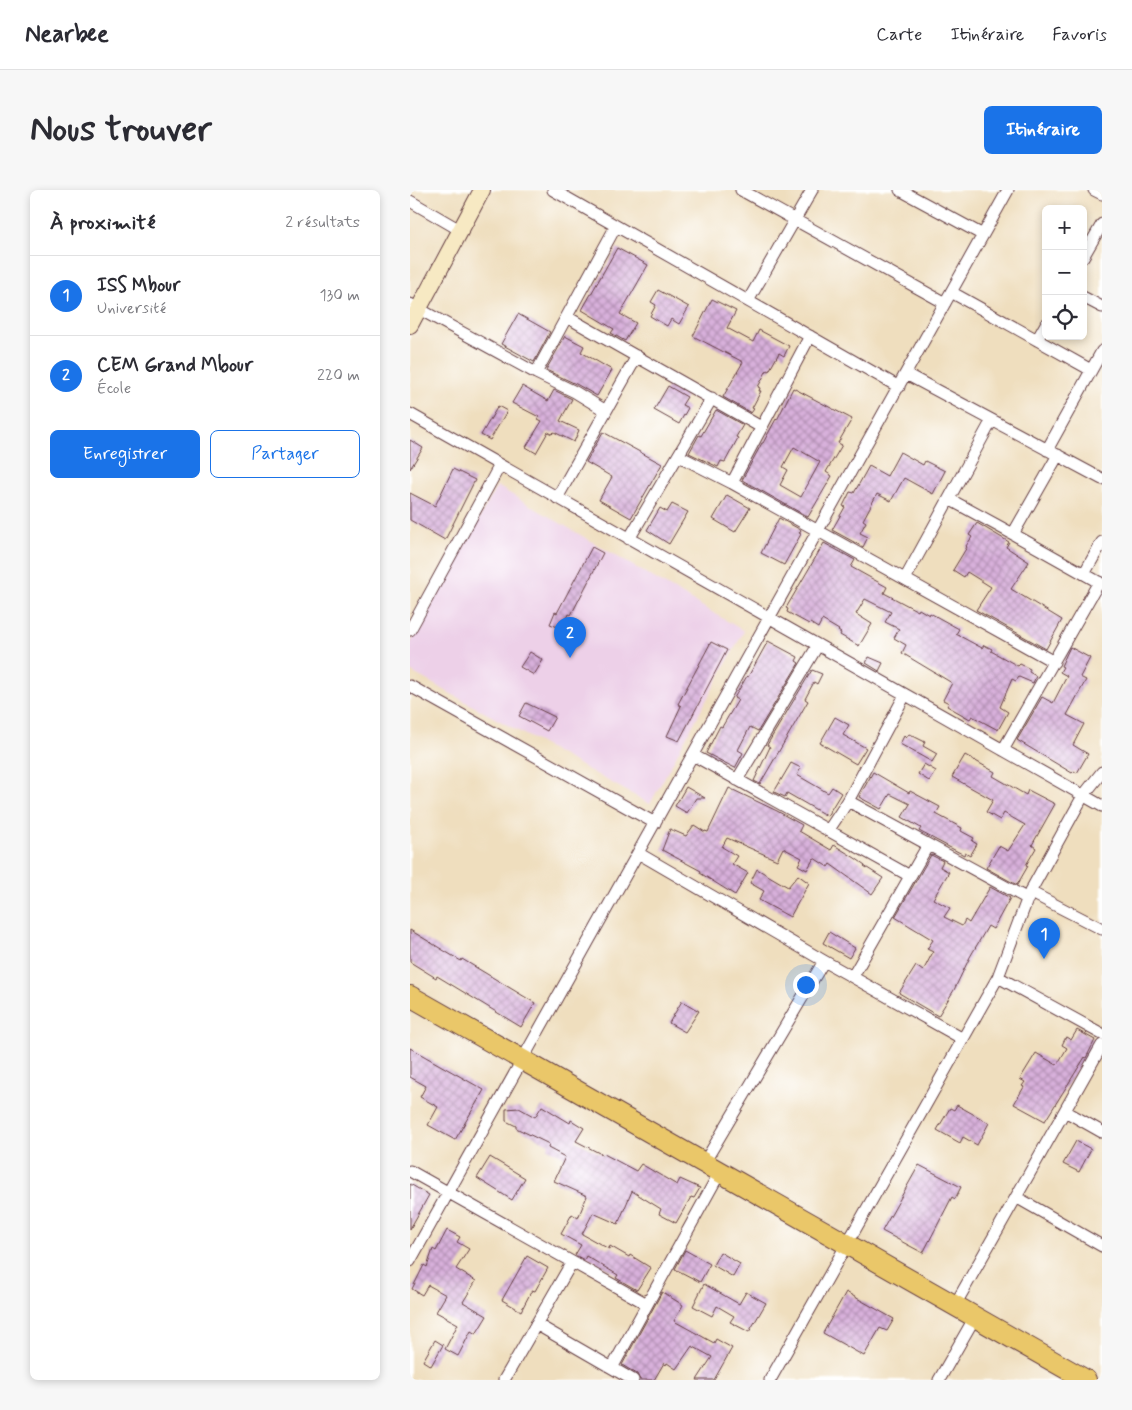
<!DOCTYPE html>
<html lang="fr">
<head>
<meta charset="utf-8">
<style>
  :root { --surface:#fff; --page:#f7f7f7; --text:#2b2b33; --muted:#7c7c81; --line:#e1e1e2; --accent:#1a73e8 }
  body { margin:0; font-family:Mynerve,sans-serif; background:var(--page); color:var(--text) }
  .controls { position:absolute; right:15px; top:15px; display:grid; overflow:hidden; border-radius:8px; box-shadow:0 2px 8px #0003 }
  .controls button { width:45px; height:45px; display:grid; place-items:center; padding:0; border:0; border-bottom:1px solid var(--line); background:var(--surface); color:var(--text); font:25px sans-serif }
  .you { position:absolute; left:395px; top:794px; width:18px; height:18px; margin:-12px; border:4px solid #fff; border-radius:50%; background:#1a73e8; box-shadow:0 0 0 8px #1a73e833 }
  .badge { display:grid; place-items:center; width:32px; height:32px; border-radius:50%; background:var(--accent); color:#fff; font-size:16px; font-weight:700 }
  .pin { position:absolute; translate:-50% -41px; filter:drop-shadow(0 1px 2px #0008) }
  .pin::after { content:''; position:absolute; top:26px; width:18px; height:15px; background:inherit; clip-path:polygon(0 0,100% 0,50% 100%) }
  .list { margin:0; padding:0; list-style:none }
  h2 { display:flex; justify-content:space-between; align-items:center; height:65px; margin:0; padding:0 20px; font-size:21px }
  h2 small { font-size:16px; font-weight:400; color:var(--muted) }
  .list li { display:grid; grid-template-columns:32px 1fr auto; gap:15px; align-items:center; box-sizing:border-box; height:80px; padding:0 20px; border-top:1px solid var(--line) }
  .list b { display:block; font-size:19px; white-space:nowrap }
  .list p { margin:0; font-size:16px; white-space:nowrap; color:var(--muted) }
  .list em { font-size:16px; font-style:normal; color:var(--muted) }
  .actions { display:flex; gap:10px; padding:15px 20px }
  .actions a { flex:1; padding:11px 0; border:1px solid var(--accent); border-radius:8px; text-align:center; font-size:18px; color:var(--accent) }
  .actions .main { background:var(--accent); color:#fff }
  .icon { flex:none; width:28px; height:28px; fill:none; stroke:currentColor; stroke-width:2; stroke-linecap:round; stroke-linejoin:round }
  .map { position:relative; flex:none; width:692px; height:1190px; overflow:hidden; border-radius:8px }
  header { display:flex; align-items:center; gap:30px; box-sizing:border-box; height:70px; padding:0 25px; background:var(--surface); border-bottom:1px solid var(--line) }
  header strong { font-size:24px }
  nav { display:flex; gap:28px; margin-inline-start:auto; font-size:18px }
  .intro { display:flex; align-items:center; justify-content:space-between; box-sizing:border-box; height:120px; padding:0 30px }
  h1 { margin:0; font-size:35px }
  .button { padding:12px 22px; border-radius:8px; background:var(--accent); color:#fff; font-size:18px; font-weight:700 }
  main { display:flex; gap:30px; padding:0 30px }
  aside { flex:1; background:var(--surface); border-radius:8px; box-shadow:0 2px 8px #0003 }
  .map>svg:first-child { display:block }
</style>
</head>
<body>
<header>
<strong>Nearbee</strong>
<nav><a>Carte</a><a>Itinéraire</a><a>Favoris</a></nav>
</header>
<div class="intro"><h1>Nous trouver</h1><a class="button">Itinéraire</a></div>
<main>
<aside>
<h2>À proximité<small>2 résultats</small></h2>
<ul class="list">
<li><span class="badge">1</span><div><b>ISS Mbour</b><p>Université</p></div><em>130 m</em></li>
<li><span class="badge">2</span><div><b>CEM Grand Mbour</b><p>École</p></div><em>220 m</em></li>
</ul>
<div class="actions"><a class="main">Enregistrer</a><a>Partager</a></div>
</aside>
<div class="map">
<svg width="692" height="1190" viewBox="0 0 692 1190">
  <defs>
    <pattern id="building-cross-hatch" width="8" height="8" patternUnits="userSpaceOnUse" patternTransform="scale(1.25)"><rect width="8" height="8" fill="#d8b0db"/><path d="M0 0l8 8M0 8l8-8" fill="none" stroke="#b18fb2"/></pattern>
  </defs>
  <rect width="100%" height="100%" fill="#fff"/>
  <filter id="ink" filterUnits="userSpaceOnUse"><feTurbulence type="fractalNoise" baseFrequency=".02" numOctaves="2"/><feDisplacementMap in="SourceGraphic" scale="10" xChannelSelector="R" yChannelSelector="G"/><feConvolveMatrix kernelMatrix="1 2 1 2 8 2 1 2 1" color-interpolation-filters="sRGB"/></filter>
  <filter id="wash" filterUnits="userSpaceOnUse"><feTurbulence type="fractalNoise" baseFrequency=".0096" numOctaves="4" result="noise"/><feDisplacementMap in="SourceGraphic" scale="20" xChannelSelector="R" yChannelSelector="G"/><feGaussianBlur stdDeviation="1.12" result="paint"/><feColorMatrix in="noise" values="0 0 0 0 0 0 0 0 0 0 0 0 0 0 0 0 0 1.4 0 .05"/><feComposite in="paint" operator="in"/></filter>
  <g filter="url(#wash)">
    <rect width="100%" height="100%" fill="#efdebe"/>
    <path fill="#edd0e8" d="M 87,296 L 334,441 L 240,614 L 0,481 L 0,454 Z"/>
    <g id="blocks">
      <path fill="url(#building-cross-hatch)" fill-rule="evenodd" d="M 207,58 L 238,75 L 210,124 L 226,133 L 215,151 L 201,143 L 204,139 L 172,120 Z
        M 248,100 L 279,117 L 269,134 L 261,129 L 257,136 L 240,126 L 246,115 L 241,112 Z
        M 302,109 L 326,121 L 317,138 L 343,152 L 349,140 L 379,156 L 374,166 L 369,163 L 359,181 L 357,180 L 348,197 L 350,198 L 349,201 L 351,201 L 342,218 L 344,219 L 341,223 L 313,207 L 333,172 L 283,146 Z
        M 108,124 L 140,142 L 124,172 L 91,154 Z
        M 155,146 L 174,156 L 171,162 L 202,180 L 187,206 L 168,195 L 136,180 Z
        M 112,196 L 138,211 L 144,200 L 162,209 L 150,231 L 169,240 L 164,252 L 144,242 L 142,244 L 138,242 L 126,263 L 116,257 L 132,231 L 128,229 L 129,227 L 102,213 Z
        M 258,196 L 277,207 L 272,215 L 278,218 L 269,234 L 244,220 Z
        M 383,198 L 442,229 L 428,253 L 432,255 L 416,282 L 422,286 L 398,327 L 332,290 L 352,253 L 353,253 L 366,229 L 367,230 ZM 384,257 L 410,272 L 391,307 L 370,295 L 378,280 L 373,277 Z
        M 88,216 L 97,221 L 80,250 L 71,245 Z
        M 306,220 L 333,235 L 326,247 L 328,248 L 315,272 L 311,271 L 308,277 L 279,263 L 289,245 L 291,246 Z
        M 193,242 L 252,274 L 221,328 L 189,310 L 202,287 L 176,272 Z
        M 0,250 L 13,258 L 0,279 Z
        M 490,262 L 513,275 L 515,271 L 535,281 L 523,304 L 494,288 L 481,311 L 467,304 L 453,330 L 456,332 L 450,343 L 458,347 L 453,357 L 422,340 L 435,317 L 433,316 L 440,302 L 444,303 L 459,276 L 477,286 Z
        M 43,279 L 65,290 L 35,350 L 0,330 L 0,303 L 25,316 Z
        M 317,305 L 340,318 L 325,342 L 303,329 Z
        M 262,314 L 278,322 L 259,354 L 237,340 L 250,318 L 257,322 Z
        M 369,328 L 391,340 L 389,343 L 391,344 L 374,375 L 351,363 Z
        M 567,333 L 599,352 L 596,357 L 619,372 L 601,399 L 652,430 L 636,459 L 566,420 L 581,397 L 557,382 L 554,387 L 543,380 L 557,357 L 556,356 L 562,347 L 559,345 Z
        M 414,353 L 445,370 L 441,377 L 477,397 L 474,403 L 508,421 L 509,419 L 519,425 L 520,423 L 549,439 L 546,444 L 572,458 L 574,455 L 582,459 L 581,461 L 608,476 L 610,474 L 620,479 L 619,482 L 626,486 L 623,493 L 609,487 L 606,491 L 602,489 L 590,517 L 598,522 L 588,540 L 562,526 L 560,529 L 537,516 L 539,513 L 533,510 L 542,493 L 492,463 L 496,455 L 484,448 L 489,439 L 475,432 L 481,422 L 455,409 L 446,424 L 462,434 L 449,456 L 430,445 L 431,443 L 428,441 L 429,440 L 412,430 L 408,438 L 400,433 L 399,434 L 377,422 L 378,419 L 376,418 Z
        M 182,357 L 193,363 L 161,425 L 159,424 L 153,439 L 140,434 L 145,422 L 147,423 Z
        M 358,451 L 388,467 L 386,471 L 389,473 L 348,541 L 340,537 L 328,560 L 333,563 L 325,578 L 296,563 L 310,536 L 312,537 L 328,510 L 324,508 L 337,486 L 338,487 Z
        M 301,452 L 317,460 L 269,551 L 257,546 L 271,516 L 268,514 Z
        M 660,457 L 680,468 L 670,487 L 676,490 L 657,525 L 674,534 L 663,555 L 678,564 L 667,583 L 664,581 L 662,583 L 607,550 L 632,507 L 643,513 L 657,486 L 650,482 L 653,477 L 651,476 Z
        M 120,462 L 133,470 L 124,485 L 110,477 Z
        M 459,467 L 473,473 L 469,481 L 456,473 Z
        M 402,480 L 412,484 L 407,494 L 404,492 L 395,509 L 398,511 L 350,594 L 344,591 L 360,557 L 357,555 Z
        M 116,513 L 145,527 L 137,541 L 109,526 Z
        M 425,527 L 439,535 L 433,545 L 456,558 L 446,574 L 410,553 Z
        M 499,544 L 515,552 L 513,556 L 527,564 L 522,572 L 490,554 L 494,546 L 496,548 Z
        M 555,565 L 585,582 L 583,586 L 616,605 L 618,600 L 645,614 L 622,655 L 626,658 L 616,675 L 618,676 L 607,695 L 576,678 L 589,656 L 598,661 L 615,635 L 594,623 L 590,630 L 576,622 L 583,610 L 542,587 Z
        M 381,573 L 391,578 L 387,585 L 418,603 L 422,597 L 431,603 L 417,626 L 377,603 L 375,607 L 364,602 Z
        M 514,574 L 526,581 L 519,591 L 508,584 Z
        M 463,582 L 499,603 L 500,601 L 530,617 L 526,624 L 552,638 L 551,641 L 564,648 L 562,651 L 567,654 L 560,666 L 555,663 L 554,665 L 509,641 L 511,638 L 492,627 L 500,614 L 480,604 L 471,619 L 449,607 Z
        M 276,597 L 295,608 L 286,608 L 277,623 L 265,616 Z
        M 319,598 L 367,621 L 392,635 L 389,641 L 421,660 L 424,655 L 445,668 L 455,675 L 454,676 L 473,688 L 462,704 L 420,674 L 418,677 L 404,668 L 397,680 L 388,675 L 392,668 L 373,658 L 367,670 L 317,648 L 312,657 L 327,666 L 322,674 L 338,683 L 325,705 L 290,683 L 291,681 L 252,660 L 260,639 L 276,646 L 284,635 L 295,642 L 295,641 L 298,642 Z
        M 521,665 L 533,671 L 530,677 L 539,682 L 523,709 L 540,718 L 534,727 L 552,736 L 555,730 L 559,733 L 580,697 L 600,708 L 583,739 L 578,736 L 560,767 L 544,800 L 528,826 L 489,803 L 506,776 L 513,781 L 523,762 L 517,759 L 523,750 L 485,727 Z
        M 347,679 L 378,697 L 388,685 L 399,693 L 380,727 L 349,710 L 354,701 L 340,693 Z
        M 0,740 L 51,771 L 52,769 L 125,813 L 111,837 L 27,786 L 26,788 L 0,772 Z
        M 419,742 L 445,758 L 439,768 L 413,753 Z
        M 272,811 L 289,821 L 275,842 L 259,833 Z
        M 667,840 L 685,850 L 676,868 L 675,867 L 635,931 L 604,914 L 614,897 L 612,896 L 615,892 L 610,889 L 626,863 L 647,875 L 657,858 L 652,855 L 656,847 L 661,850 Z
        M 0,858 L 74,900 L 45,950 L 18,935 L 28,917 L 10,907 L 16,896 L 0,887 Z
        M 547,915 L 579,933 L 567,955 L 553,947 L 550,953 L 527,940 L 540,918 L 544,920 Z
        M 132,916 L 160,933 L 161,930 L 174,938 L 166,951 L 193,965 L 194,964 L 226,981 L 231,974 L 267,995 L 270,989 L 290,998 L 284,1008 L 281,1007 L 266,1033 L 249,1024 L 251,1019 L 222,1001 L 208,1034 L 183,1023 L 172,1044 L 199,1059 L 200,1056 L 219,1067 L 220,1065 L 241,1078 L 227,1100 L 206,1088 L 208,1085 L 176,1066 L 174,1070 L 165,1065 L 171,1055 L 151,1044 L 162,1024 L 168,1028 L 177,1006 L 144,991 L 155,967 L 138,958 L 139,954 L 106,938 L 106,936 L 96,931 L 96,919 L 109,918 L 125,927 Z
        M 666,951 L 681,959 L 669,982 L 653,974 Z
        M 80,967 L 115,988 L 102,1010 L 67,988 Z
        M 509,975 L 551,997 L 545,1009 L 542,1007 L 513,1063 L 472,1041 Z
        M 0,994 L 19,1005 L 0,1039 Z
        M 37,1040 L 50,1047 L 47,1052 L 59,1059 L 46,1079 L 66,1091 L 53,1112 L 77,1126 L 66,1144 L 61,1141 L 48,1166 L 35,1159 L 48,1134 L 26,1122 L 36,1105 L 18,1095 L 12,1105 L 2,1099 L 14,1075 L 17,1077 L 23,1059 L 26,1061 Z
        M 275,1060 L 300,1074 L 290,1092 L 265,1079 Z
        M 310,1062 L 330,1074 L 323,1087 L 303,1075 Z
        M 117,1066 L 138,1078 L 125,1101 L 122,1100 L 111,1121 L 92,1110 Z
        M 294,1094 L 329,1114 L 336,1102 L 356,1113 L 339,1142 L 320,1132 L 324,1126 L 307,1116 L 302,1126 L 283,1116 Z
        M 252,1102 L 273,1115 L 264,1131 L 304,1153 L 306,1149 L 322,1158 L 304,1190 L 287,1190 L 302,1167 L 282,1156 L 266,1179 L 257,1173 L 256,1175 L 254,1173 L 244,1190 L 230,1190 L 227,1184 L 212,1175 Z
        M 436,1102 L 484,1129 L 477,1141 L 470,1138 L 454,1166 L 413,1143 Z
        M 25,1150 L 33,1155 L 21,1176 L 13,1171 Z"/>
    </g>
  </g>
  <g filter="url(#ink)">
    <use href="#blocks" fill-opacity="0" stroke="#633c41" stroke-width="1"/>
    <g fill="none" stroke-linecap="round" stroke-linejoin="round">
      <g stroke="#633c41" stroke-width="13">
        <path id="street" d="M 143,0 L 489,197
          M 331,0 L 535,113
          M 490,0 L 573,45
          M 684,0 L 692,4
          M 0,11 L 50,40
          M 673,67 L 692,34
          M 541,102 L 681,180
          M 673,107 L 692,117
          M 338,111 L 402,0
          M 0,114 L 126,183 L 165,202 L 196,221
          M 157,127 L 351,237
          M 627,150 L 636,134
          M 126,183 L 206,36
          M 496,184 L 692,289
          M 0,224 L 692,616
          M 637,260 L 692,161
          M 269,266 L 322,293 L 644,472
          M 322,293 L 400,146
          M 147,308 L 227,166
          M 539,309 L 603,344 L 692,394
          M 603,344 L 648,265
          M 219,349 L 302,208
          M 674,384 L 692,352
          M 495,389 L 582,230
          M 0,440 L 90,275
          M 0,496 L 245,633
          M 593,560 L 689,392
          M 283,565 L 500,686
          M 327,590 L 408,455
          M 438,611 L 618,709
          M 418,641 L 438,611 L 495,505
          M 228,663 L 414,771 L 553,849
          M 620,702 L 692,739
          M 443,786 L 518,655
          M 588,787 L 692,844
          M 655,921 L 692,942
          M 294,973 L 414,771
          M 0,981 L 237,1114
          M 606,1007 L 692,1056
          M 0,1071 L 598,0
          M 545,1115 L 692,855
          M 126,1134 L 223,1190
          M 202,1178 L 310,982
          M 94,1190 L 162,1072
          M 360,1190 L 588,787 L 620,702 L 673,606 L 692,582
          M 529,1190 L 565,1127"/>
      </g>
      <g stroke="#633c41" stroke-width="18">
        <path id="secondary" d="M 0,135 L 72,0"/>
      </g>
      <g stroke="#633c41" stroke-width="22">
        <path id="highway" d="M 0,806 L 676,1190"/>
      </g>
      <use href="#street" stroke="#fff" stroke-width="11"/>
      <use href="#secondary" stroke="#f7e9c3" stroke-width="16"/>
      <use href="#highway" stroke="#eac769" stroke-width="20"/>
    </g>
  </g>
</svg>
<div class="controls">
<button>+</button>
<button>−</button>
<button><svg class="icon" aria-label="locate" viewBox="0 0 24 24"><circle cx="12" cy="12" r="6"/><path d="M12 2v4M12 18v4M2 12h4M18 12h4"/></svg></button>
</div>
<div class="you"></div>
<div class="pin badge" style="left:634px;top:769px">1</div>
<div class="pin badge" style="left:160px;top:468px">2</div>
</div>
</main>
</body>
</html>
